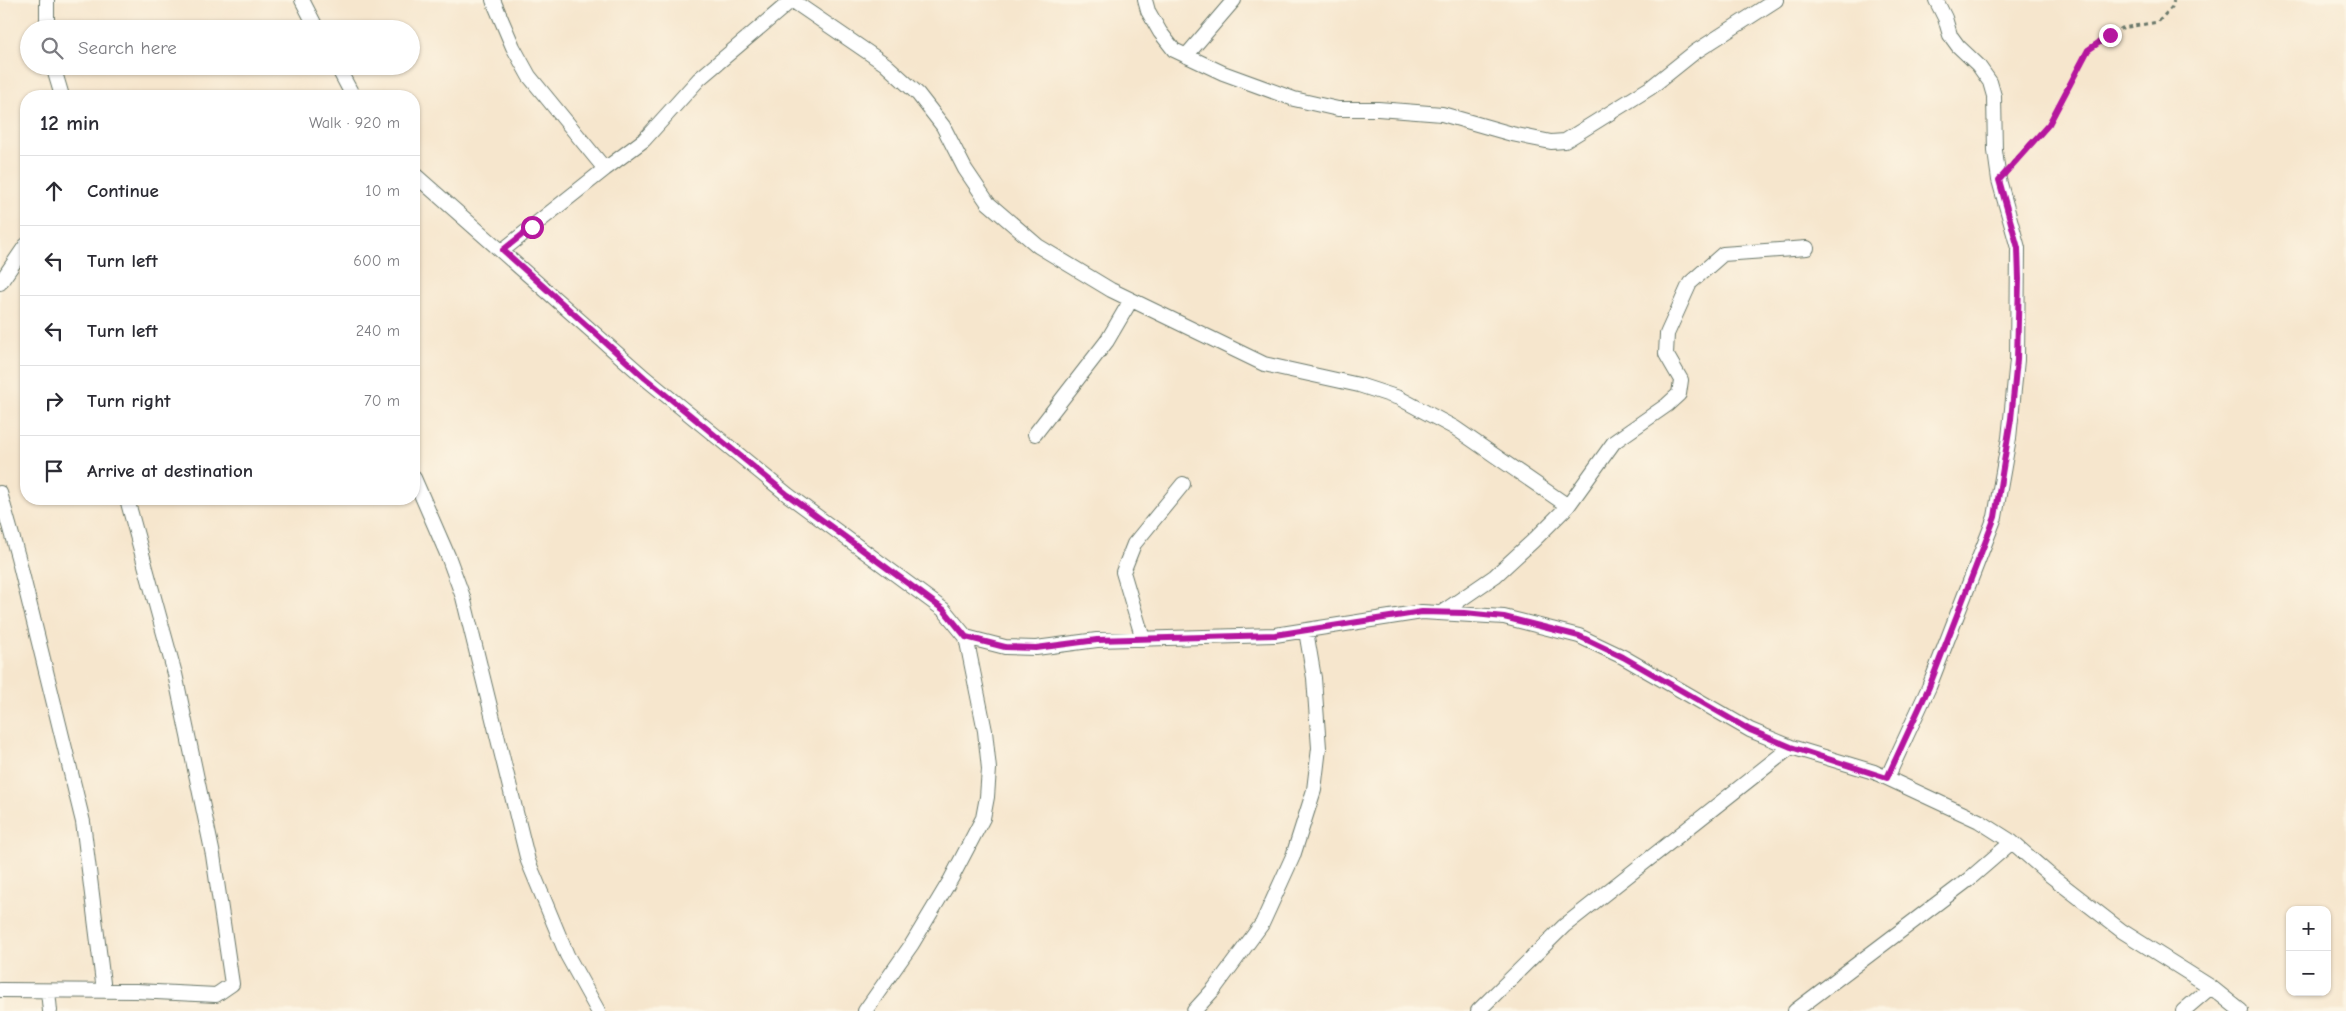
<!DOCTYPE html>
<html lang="en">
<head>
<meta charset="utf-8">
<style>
  :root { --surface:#fff; --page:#f2f2f3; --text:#2b2b33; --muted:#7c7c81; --line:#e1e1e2 }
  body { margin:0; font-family:"Comic Neue",sans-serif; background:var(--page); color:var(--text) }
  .controls { position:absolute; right:15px; bottom:15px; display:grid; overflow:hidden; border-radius:10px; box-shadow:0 1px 4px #0004 }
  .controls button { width:45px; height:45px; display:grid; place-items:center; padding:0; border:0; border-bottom:1px solid var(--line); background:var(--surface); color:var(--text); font:25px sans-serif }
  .stop { position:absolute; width:15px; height:15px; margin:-11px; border:4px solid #b5179e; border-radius:50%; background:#fff }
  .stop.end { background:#b5179e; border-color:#fff; box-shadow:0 1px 5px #0008 }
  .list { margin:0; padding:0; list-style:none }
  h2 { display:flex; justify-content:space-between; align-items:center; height:65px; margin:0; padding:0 20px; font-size:21px }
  h2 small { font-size:16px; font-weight:400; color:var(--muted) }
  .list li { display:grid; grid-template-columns:32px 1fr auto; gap:15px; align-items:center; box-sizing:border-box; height:70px; padding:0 20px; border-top:1px solid var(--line) }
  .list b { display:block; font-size:19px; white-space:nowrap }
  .list em { font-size:16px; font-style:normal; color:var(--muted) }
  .icon { flex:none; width:28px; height:28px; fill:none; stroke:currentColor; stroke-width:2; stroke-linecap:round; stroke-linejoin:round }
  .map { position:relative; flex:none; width:2346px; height:1011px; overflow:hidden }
  .search { position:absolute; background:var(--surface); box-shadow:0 1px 4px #0004; left:20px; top:20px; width:400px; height:55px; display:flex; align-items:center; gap:12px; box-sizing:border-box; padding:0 18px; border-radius:28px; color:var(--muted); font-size:19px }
  .panel { position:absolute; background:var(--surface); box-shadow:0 1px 4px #0004; left:20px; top:90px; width:400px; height:415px; border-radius:20px }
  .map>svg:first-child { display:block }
</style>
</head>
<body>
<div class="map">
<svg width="2346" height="1011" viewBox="0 0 2346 1011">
  <rect width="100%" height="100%" fill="#fcf5e5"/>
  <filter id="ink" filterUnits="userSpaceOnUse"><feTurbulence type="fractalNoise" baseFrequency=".02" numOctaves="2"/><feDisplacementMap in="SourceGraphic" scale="10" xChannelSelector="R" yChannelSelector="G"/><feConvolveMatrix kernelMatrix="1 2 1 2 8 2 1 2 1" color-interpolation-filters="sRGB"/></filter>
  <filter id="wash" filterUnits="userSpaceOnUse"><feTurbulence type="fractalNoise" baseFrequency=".0096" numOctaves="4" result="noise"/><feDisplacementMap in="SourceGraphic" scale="20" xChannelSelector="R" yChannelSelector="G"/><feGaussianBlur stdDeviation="1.12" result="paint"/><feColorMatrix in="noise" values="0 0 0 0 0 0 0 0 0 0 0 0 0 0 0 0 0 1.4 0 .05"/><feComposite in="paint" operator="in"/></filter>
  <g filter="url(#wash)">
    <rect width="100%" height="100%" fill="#f6e6cd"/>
  </g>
  <g filter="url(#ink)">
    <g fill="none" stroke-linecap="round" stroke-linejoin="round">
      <g stroke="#6a786a" stroke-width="16">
        <path id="street" d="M 302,0 L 317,29
          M 493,0 L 513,47 L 529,76 L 605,169 L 503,250
          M 1145,0 L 1148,11 L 1160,32 L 1174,50 L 1223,73 L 1294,99 L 1338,109 L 1378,109 L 1442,114 L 1512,134 L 1551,142 L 1565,141 L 1650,88 L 1695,52 L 1776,0
          M 793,1 L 885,64 L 918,94 L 943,126 L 965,169 L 988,203 L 1038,246 L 1111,290 L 1264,364 L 1359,385 L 1399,398 L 1455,428 L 1568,506
          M 47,29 L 47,0
          M 1186,56 L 1234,0
          M 53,66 L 62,96
          M 337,66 L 353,96
          M 605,169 L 644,140 L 699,79 L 792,0
          M 414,174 L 645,378 L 788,495 L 944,610 L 966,637 L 985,731 L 989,769 L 987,797 L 983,818 L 951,879 L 912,944 L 865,1011
          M 0,283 L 26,245
          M 1035,434 L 1107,341 L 1131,300
          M 414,478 L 448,556 L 463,597 L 528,861 L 567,955 L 598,1011
          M 0,493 L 18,557 L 83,822 L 104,991
          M 1441,613 L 1495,576 L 1533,541 L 1568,506 L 1614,442 L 1667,405 L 1679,394 L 1681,380 L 1666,354 L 1667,334 L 1690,283 L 1723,254 L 1807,248
          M 966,637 L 1005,647 L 1036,648 L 1097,640 L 1275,635 L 1422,612 L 1504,617 L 1579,636 L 1623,657 L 1750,730 L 1791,747 L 1874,772 L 1979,821 L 2012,842 L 2051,876 L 2122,931 L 2211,987 L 2241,1011
          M 1143,639 L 1123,572 L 1134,544 L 1183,484
          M 1887,778 L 1929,687 L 1995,517 L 2009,438 L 2017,360 L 2018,248 L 1999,180 L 1995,151 L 1994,96 L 1990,82 L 1978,65 L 1958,46 L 1950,35 L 1945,18 L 1936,0
          M 0,990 L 136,991 L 216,995 L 232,984 L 213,855 L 175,674 L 127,499
          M 48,991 L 50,1011
          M 1194,1011 L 1214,989 L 1262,924 L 1293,856 L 1314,790 L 1319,748 L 1314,678 L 1306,631
          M 1478,1011 L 1564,926 L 1791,747
          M 1795,1011 L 1968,880 L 2012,842
          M 2183,1011 L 2211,987"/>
      </g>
      <path stroke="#6a786a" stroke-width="3" stroke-dasharray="4 4" stroke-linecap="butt" d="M 2012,164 L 2049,124 L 2088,50 L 2122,28 L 2158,22 L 2172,7 L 2174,0"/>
      <use href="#street" stroke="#fff" stroke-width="14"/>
    </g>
  </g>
  <g fill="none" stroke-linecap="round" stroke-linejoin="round" filter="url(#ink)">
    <path stroke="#b5179e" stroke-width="6" d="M 532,227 L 503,250 L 645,378 L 788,495 L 944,610 L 966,637 L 1005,647 L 1036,648 L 1097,640 L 1275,635 L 1422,612 L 1465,613 L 1504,617 L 1579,636 L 1623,657 L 1750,730 L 1791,747 L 1887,778 L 1929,687 L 1995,517 L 2011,419 L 2017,360 L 2019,279 L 2018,248 L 1999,180 L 2049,124 L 2088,50 L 2110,35"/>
  </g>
</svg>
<div class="controls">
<button>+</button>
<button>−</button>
</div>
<div class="stop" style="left:532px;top:227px"></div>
<div class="stop end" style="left:2110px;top:35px"></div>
<div class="search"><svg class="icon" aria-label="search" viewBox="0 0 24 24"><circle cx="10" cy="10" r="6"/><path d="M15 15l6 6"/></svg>Search here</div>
<section class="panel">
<h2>12 min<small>Walk · 920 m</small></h2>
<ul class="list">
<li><svg class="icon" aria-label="ahead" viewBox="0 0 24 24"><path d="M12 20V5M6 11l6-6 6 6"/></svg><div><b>Continue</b></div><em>10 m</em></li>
<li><svg class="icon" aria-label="left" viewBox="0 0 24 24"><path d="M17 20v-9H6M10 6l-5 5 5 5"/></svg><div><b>Turn left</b></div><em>600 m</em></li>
<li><svg class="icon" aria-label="left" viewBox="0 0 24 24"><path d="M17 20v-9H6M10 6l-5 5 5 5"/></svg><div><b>Turn left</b></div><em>240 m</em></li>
<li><svg class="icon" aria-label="right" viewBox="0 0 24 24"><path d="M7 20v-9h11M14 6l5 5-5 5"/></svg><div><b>Turn right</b></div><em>70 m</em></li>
<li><svg class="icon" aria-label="arrive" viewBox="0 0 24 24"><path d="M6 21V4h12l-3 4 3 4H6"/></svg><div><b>Arrive at destination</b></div></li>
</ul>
</section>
</div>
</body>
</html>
